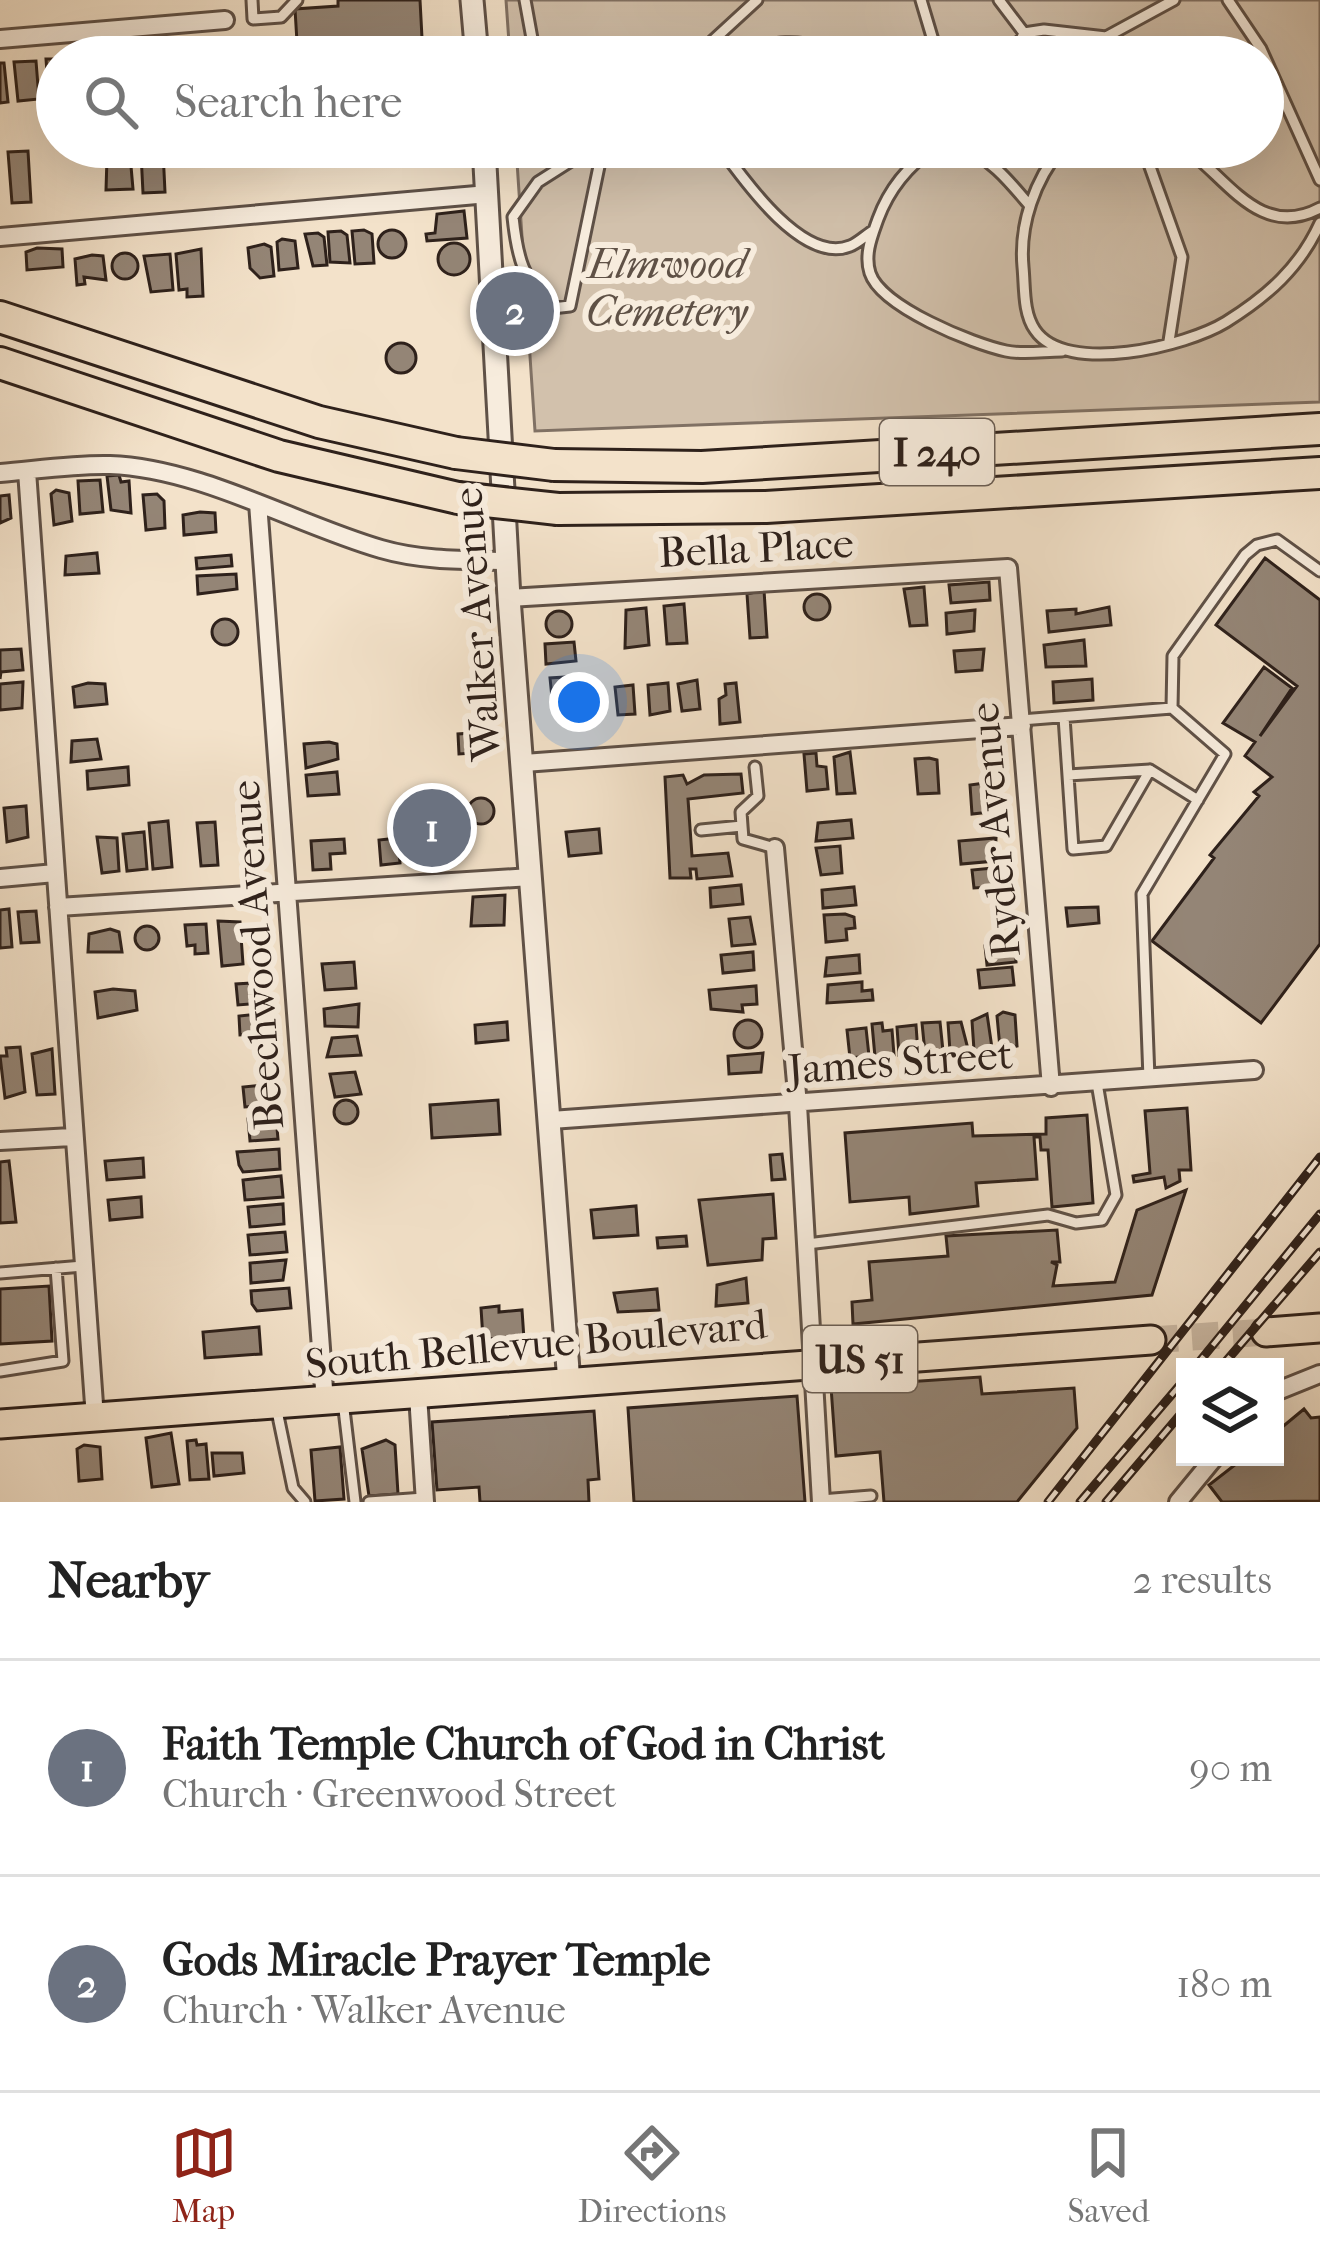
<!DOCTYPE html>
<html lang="en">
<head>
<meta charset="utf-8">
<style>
  :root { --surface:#fff; --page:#f2f2f2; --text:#222; --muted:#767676; --line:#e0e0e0; --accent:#8f2418 }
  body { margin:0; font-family:"IM FELL French Canon",serif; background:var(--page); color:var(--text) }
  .controls { position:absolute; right:36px; bottom:36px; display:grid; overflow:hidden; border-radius:0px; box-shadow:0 12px 48px #0002 }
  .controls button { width:108px; height:108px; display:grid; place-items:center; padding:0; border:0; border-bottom:3px solid var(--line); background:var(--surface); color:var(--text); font:60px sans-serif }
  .you { position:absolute; left:579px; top:702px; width:42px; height:42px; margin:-30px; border:9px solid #fff; border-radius:50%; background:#1a73e8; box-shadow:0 0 0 18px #1a73e833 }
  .badge { display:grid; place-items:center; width:78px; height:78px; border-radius:50%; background:var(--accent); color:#fff; font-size:39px; font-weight:700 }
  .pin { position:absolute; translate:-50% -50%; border:6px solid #fff; box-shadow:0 3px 12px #0006 }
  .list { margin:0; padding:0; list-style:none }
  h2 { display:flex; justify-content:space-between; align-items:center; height:156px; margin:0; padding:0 48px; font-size:51px }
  h2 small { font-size:39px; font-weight:400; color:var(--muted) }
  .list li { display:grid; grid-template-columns:78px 1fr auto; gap:36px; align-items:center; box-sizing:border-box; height:216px; padding:0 48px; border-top:3px solid var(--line) }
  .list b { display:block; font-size:45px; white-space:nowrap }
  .list p { margin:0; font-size:39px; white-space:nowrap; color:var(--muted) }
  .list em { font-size:39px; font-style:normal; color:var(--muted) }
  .icon { flex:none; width:66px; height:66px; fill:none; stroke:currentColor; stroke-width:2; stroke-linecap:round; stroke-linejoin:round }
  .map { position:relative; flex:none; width:1320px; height:1502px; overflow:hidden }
  .search { position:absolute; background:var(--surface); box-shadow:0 12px 48px #0002; left:36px; right:36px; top:36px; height:132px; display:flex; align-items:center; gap:30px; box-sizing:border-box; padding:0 42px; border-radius:66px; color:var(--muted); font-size:45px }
  .sheet { height:588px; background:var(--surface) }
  nav { display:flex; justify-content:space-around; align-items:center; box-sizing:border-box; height:168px; border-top:3px solid var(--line); background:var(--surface); font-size:33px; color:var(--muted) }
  nav a { display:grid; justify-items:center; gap:6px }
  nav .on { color:var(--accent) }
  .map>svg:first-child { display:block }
</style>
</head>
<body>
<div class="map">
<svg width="1320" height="1502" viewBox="0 0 1320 1502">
  <rect width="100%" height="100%" fill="#f3e2ca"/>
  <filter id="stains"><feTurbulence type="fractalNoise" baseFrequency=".00167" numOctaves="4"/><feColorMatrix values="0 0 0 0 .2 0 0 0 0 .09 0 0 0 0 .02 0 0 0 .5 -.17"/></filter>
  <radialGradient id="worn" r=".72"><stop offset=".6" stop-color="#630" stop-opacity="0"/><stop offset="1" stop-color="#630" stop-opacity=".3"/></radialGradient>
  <path fill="#d2c1ac" stroke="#807164" stroke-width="3" d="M 506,0 L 1320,0 L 1320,402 L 535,431 L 516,147 L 1263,147 L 1263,57 L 510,57 Z"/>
  <path fill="#948576" stroke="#2e211b" stroke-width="3" d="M 338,0 L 420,0 L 423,57 L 242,57 L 241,45 L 297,42 L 295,9 L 338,6 Z
    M 46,59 L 57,59 L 57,98 L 49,99 Z
    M 36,61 L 39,99 L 18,101 L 14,62 Z
    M 0,63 L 4,63 L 8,102 L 0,103 Z
    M 248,147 L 308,147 L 308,150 L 248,154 Z
    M 382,147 L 429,147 L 429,154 L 383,157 Z
    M 28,151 L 31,202 L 12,203 L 8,152 Z
    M 163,151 L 165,192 L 143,193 L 141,153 Z
    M 130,155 L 133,189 L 106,190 L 107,158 Z
    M 464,211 L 467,238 L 427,241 L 426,234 L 435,233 L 437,214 Z
    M378 244a14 14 0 1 1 28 0a14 14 0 1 1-28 0Z
    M 364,230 L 372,234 L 374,263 L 355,264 L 352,231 Z
    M 341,231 L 347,235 L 350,263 L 330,262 L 328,232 Z
    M 318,233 L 324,237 L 327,265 L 313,266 L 305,234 Z
    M 282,239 L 295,241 L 298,268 L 279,270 L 277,242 Z
    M438 259a16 16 0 1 1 32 0a16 16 0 1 1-32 0Z
    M 264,244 L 271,247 L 274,276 L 260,278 L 250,268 L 248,248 Z
    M 37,248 L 62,249 L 63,267 L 27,270 L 26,252 Z
    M 201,249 L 203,296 L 187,297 L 187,289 L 179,290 L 176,254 Z
    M112 266a13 13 0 1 1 26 0a13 13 0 1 1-26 0Z
    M 170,254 L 173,290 L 151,292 L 144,256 Z
    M 92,255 L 103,256 L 106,280 L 84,277 L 85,284 L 77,285 L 75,259 Z
    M386 358a15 15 0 1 1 30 0a15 15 0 1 1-30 0Z
    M 119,475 L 121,482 L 129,481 L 131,513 L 111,510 L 107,476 Z
    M 100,480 L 103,512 L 80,514 L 78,481 Z
    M 56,490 L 69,493 L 72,521 L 54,525 L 51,494 Z
    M 157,494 L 164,501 L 165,528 L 146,530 L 143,495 Z
    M 9,495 L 11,518 L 0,523 L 0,496 Z
    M 200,512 L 215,513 L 216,532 L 184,535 L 183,515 Z
    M 97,553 L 99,573 L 65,575 L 66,556 Z
    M 231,555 L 232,566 L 197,569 L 196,558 Z
    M 1265,558 L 1320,600 L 1320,944 L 1261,1023 L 1152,941 L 1214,858 L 1210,855 L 1259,796 L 1254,792 L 1272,777 L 1245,756 L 1255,742 L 1223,723 L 1264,667 L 1292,688 L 1260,736 L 1297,686 L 1216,625 Z
    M 236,574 L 237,589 L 198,594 L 197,576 Z
    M 989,582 L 990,600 L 951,603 L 949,585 Z
    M 924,587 L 927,625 L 910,626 L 904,589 Z
    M 764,590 L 767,637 L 750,638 L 747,594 Z
    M804 607a13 13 0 1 1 26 0a13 13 0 1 1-26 0Z
    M 684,604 L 687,643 L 667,644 L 664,606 Z
    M 1109,607 L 1111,625 L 1049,632 L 1047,611 L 1076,609 L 1076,614 Z
    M 646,608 L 649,645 L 625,648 L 626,610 Z
    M 975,610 L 974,631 L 947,634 L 946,613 Z
    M546 624a13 13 0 1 1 26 0a13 13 0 1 1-26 0Z
    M212 632a13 13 0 1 1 26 0a13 13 0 1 1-26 0Z
    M 1084,640 L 1086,666 L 1046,667 L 1044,645 Z
    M 574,642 L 576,661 L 546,664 L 545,644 Z
    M 21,649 L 23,670 L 1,672 L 0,679 L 0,650 Z
    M 984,649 L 982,670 L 956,672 L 954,651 Z
    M 580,676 L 582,696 L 552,698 L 550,678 Z
    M 1092,679 L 1093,700 L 1054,703 L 1053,682 Z
    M 697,680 L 700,709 L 682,711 L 678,684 Z
    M 23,682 L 22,708 L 0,710 L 0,684 Z
    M 88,683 L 105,684 L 107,704 L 75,707 L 73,687 Z
    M 668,683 L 670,711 L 650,715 L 648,685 Z
    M 736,683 L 740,722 L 720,724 L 719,699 L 726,695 L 725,684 Z
    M 633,685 L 635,714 L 618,715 L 615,687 Z
    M 487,732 L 489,752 L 459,754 L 458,734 Z
    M 97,739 L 101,759 L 71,762 L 72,741 Z
    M 329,742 L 337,744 L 338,759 L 306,768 L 304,744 Z
    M 850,752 L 855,793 L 837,794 L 834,757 Z
    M 816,753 L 817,766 L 826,767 L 828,789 L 807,791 L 804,754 Z
    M 929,758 L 937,760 L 939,793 L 918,794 L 915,759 Z
    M 128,767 L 129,785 L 88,789 L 87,771 Z
    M 337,772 L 339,794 L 308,796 L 306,775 Z
    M 741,774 L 743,793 L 688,799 L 692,856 L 728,853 L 732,876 L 697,879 L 696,869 L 690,869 L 691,878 L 670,878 L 665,777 L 683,775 L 687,784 L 704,775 Z
    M 985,783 L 986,792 L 996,791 L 1000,811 L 972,814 L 970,785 Z
    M468 811a13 13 0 1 1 26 0a13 13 0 1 1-26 0Z
    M 26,806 L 28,837 L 7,842 L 4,808 Z
    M 851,820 L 853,838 L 816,841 L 818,823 Z
    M 168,821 L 172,867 L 153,869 L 149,823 Z
    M 215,822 L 218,865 L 201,866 L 197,823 Z
    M 599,829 L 601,853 L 569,856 L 566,832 Z
    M 144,832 L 147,869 L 127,871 L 123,834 Z
    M 97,837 L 117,838 L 119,871 L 102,873 Z
    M 398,838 L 400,863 L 381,865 L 379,840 Z
    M 996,838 L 995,861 L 961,864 L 959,841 Z
    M 344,839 L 345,853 L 330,854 L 331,869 L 313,870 L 311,841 Z
    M 840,846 L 842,873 L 821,875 L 816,848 Z
    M 1004,867 L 1005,886 L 974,888 L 972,870 Z
    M 741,885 L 743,904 L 711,907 L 710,888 Z
    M 854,887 L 856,905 L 823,908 L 822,890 Z
    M 505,895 L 504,925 L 471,926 L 473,897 Z
    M 1098,907 L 1099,923 L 1068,926 L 1066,908 Z
    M 9,909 L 12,947 L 0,948 L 0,910 Z
    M 36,911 L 39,942 L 21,943 L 18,912 Z
    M 845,914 L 854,917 L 855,928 L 846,929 L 847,940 L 826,942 L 824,915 Z
    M 750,917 L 755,944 L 732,946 L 729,919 Z
    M 218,921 L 240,922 L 243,964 L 222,966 Z
    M 206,924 L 208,953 L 195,954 L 195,945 L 187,946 L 185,925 Z
    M135 938a12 12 0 1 1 24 0a12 12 0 1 1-24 0Z
    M 110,929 L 119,932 L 122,952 L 88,952 L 89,934 Z
    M 1015,944 L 1016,962 L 987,965 L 985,946 Z
    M 753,952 L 754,970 L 723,973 L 721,955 Z
    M 859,955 L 860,973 L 825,976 L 827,958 Z
    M 354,962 L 356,988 L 325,990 L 322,964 Z
    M 1012,967 L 1014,985 L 980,988 L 978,970 Z
    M 269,982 L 271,1009 L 261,1010 L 261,1003 L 238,1005 L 236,984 Z
    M 862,982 L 862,991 L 872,990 L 873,1000 L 827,1003 L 828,985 Z
    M 756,986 L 757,1004 L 742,1005 L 743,1012 L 711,1009 L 709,990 Z
    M 113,989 L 135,991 L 137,1010 L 98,1018 L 95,992 Z
    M 359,1004 L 358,1027 L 325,1026 L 324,1009 Z
    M 1003,1012 L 1015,1015 L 1017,1046 L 1000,1048 L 997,1016 Z
    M 270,1013 L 272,1033 L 240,1035 L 239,1016 Z
    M 987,1014 L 992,1048 L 974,1050 L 972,1021 Z
    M734 1034a14 14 0 1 1 28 0a14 14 0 1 1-28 0Z
    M 507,1022 L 508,1040 L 476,1043 L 475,1025 Z
    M 940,1022 L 943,1051 L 925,1053 L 922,1023 Z
    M 961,1022 L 968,1049 L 950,1051 L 948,1023 Z
    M 882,1023 L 883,1031 L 892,1030 L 894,1055 L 875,1057 L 872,1024 Z
    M 916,1025 L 918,1053 L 899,1055 L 897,1027 Z
    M 866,1028 L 869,1056 L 850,1058 L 847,1030 Z
    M 357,1036 L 361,1055 L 327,1057 L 332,1038 Z
    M 20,1047 L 25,1092 L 5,1098 L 0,1056 L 7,1056 L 6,1048 Z
    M 52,1049 L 55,1094 L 37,1095 L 32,1054 Z
    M 763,1053 L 761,1072 L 729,1074 L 728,1056 Z
    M 355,1072 L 361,1094 L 335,1097 L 330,1074 Z
    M 274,1084 L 276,1105 L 245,1107 L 243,1087 Z
    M334 1112a12 12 0 1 1 24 0a12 12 0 1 1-24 0Z
    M 498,1100 L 500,1134 L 432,1138 L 430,1105 Z
    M 1187,1108 L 1191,1170 L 1179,1170 L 1180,1181 L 1166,1188 L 1164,1177 L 1134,1182 L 1133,1176 L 1150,1173 L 1145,1111 Z
    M 1087,1115 L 1093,1203 L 1052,1207 L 1048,1150 L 1041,1150 L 1040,1137 L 1034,1137 L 1037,1179 L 976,1183 L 978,1206 L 910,1214 L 909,1197 L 850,1202 L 845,1133 L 972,1123 L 973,1136 L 1046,1134 L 1046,1118 Z
    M 276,1117 L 278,1139 L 250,1141 L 248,1119 Z
    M 279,1149 L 280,1169 L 243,1172 L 239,1165 L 237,1152 Z
    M 782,1154 L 785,1179 L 772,1180 L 770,1155 Z
    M 143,1158 L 144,1177 L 107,1180 L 105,1161 Z
    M 9,1161 L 16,1222 L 0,1223 L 0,1162 Z
    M 281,1176 L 283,1197 L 245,1200 L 243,1180 Z
    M 1186,1190 L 1152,1295 L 853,1324 L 852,1302 L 872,1300 L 869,1262 L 948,1256 L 946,1236 L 1057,1230 L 1060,1262 L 1051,1262 L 1057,1265 L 1053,1286 L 1115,1282 L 1137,1210 Z
    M 773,1194 L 776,1238 L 763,1239 L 762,1260 L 708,1265 L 699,1200 Z
    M 141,1197 L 142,1217 L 110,1220 L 108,1200 Z
    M 283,1204 L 284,1224 L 250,1227 L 248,1207 Z
    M 636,1206 L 638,1235 L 594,1238 L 591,1210 Z
    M 285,1232 L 287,1252 L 250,1255 L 248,1235 Z
    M 686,1236 L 687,1246 L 658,1248 L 657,1238 Z
    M 286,1260 L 283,1280 L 251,1283 L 250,1263 Z
    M 746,1278 L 748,1303 L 716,1306 L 717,1285 Z
    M 49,1286 L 52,1341 L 0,1344 L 0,1289 Z
    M 289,1288 L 291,1308 L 257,1311 L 252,1304 L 251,1291 Z
    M 657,1289 L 659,1310 L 618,1312 L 614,1293 Z
    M 499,1306 L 499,1312 L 522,1310 L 525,1354 L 510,1355 L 508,1338 L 483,1339 L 481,1308 Z
    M 259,1327 L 261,1354 L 205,1358 L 203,1332 Z
    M 980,1377 L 982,1394 L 1074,1388 L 1077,1428 L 1017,1502 L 884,1502 L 880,1452 L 836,1456 L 831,1387 Z
    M 797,1396 L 805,1502 L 634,1502 L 628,1408 Z
    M 1304,1409 L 1311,1418 L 1320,1417 L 1320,1501 L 1222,1502 L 1209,1485 L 1245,1457 L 1275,1457 L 1275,1433 Z
    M 594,1411 L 599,1479 L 588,1480 L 589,1502 L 480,1502 L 479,1487 L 437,1490 L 432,1422 Z
    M 171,1433 L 179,1484 L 152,1487 L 146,1438 Z
    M 196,1440 L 197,1445 L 206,1444 L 209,1479 L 190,1480 L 187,1441 Z
    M 386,1440 L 395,1445 L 398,1494 L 369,1496 L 362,1449 Z
    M 84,1445 L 100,1447 L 102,1479 L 79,1481 L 77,1449 Z
    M 340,1447 L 344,1499 L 315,1501 L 311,1450 Z
    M 212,1453 L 242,1453 L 244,1473 L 214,1476 Z"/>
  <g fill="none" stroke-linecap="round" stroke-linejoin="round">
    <path stroke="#ccbba7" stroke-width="27" stroke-dasharray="27 14" stroke-linecap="butt" d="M 1151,1340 L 1266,1332"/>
    <g stroke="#5f5147" stroke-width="15">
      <path id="service" d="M 252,0 L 253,19 L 281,17 L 297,0
        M 525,0 L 533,44 L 542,57
        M 921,0 L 938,57
        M 999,0 L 1024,33
        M 1228,0 L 1261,49 L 1320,180
        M 695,57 L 757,0
        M 711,57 C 743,51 806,28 829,57
        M 1013,57 L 1024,33 L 1044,30 L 1106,37 L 1174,0
        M 593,147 L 538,182 L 513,217 C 517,256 523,281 552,308 L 570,306 L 603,147
        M 720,147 C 743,179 803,265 850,246 C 858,243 866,235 874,230
        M 901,147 L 927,147
        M 935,147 C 909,165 889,189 878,219 C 872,236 864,254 870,273 C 881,307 973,344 1006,351 C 1023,355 1044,351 1062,351
        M 960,147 C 991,158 1009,181 1030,206
        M 1062,147 C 1035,180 1019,224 1023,267 C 1025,288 1023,313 1035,330 C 1066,376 1187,346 1226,322 C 1268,296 1300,267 1320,223
        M 1136,147 L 1149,164 L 1182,257 L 1169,341
        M 1184,147 C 1228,179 1260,240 1320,208
        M 1172,708 L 1173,656 L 1245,555 L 1257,545 L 1277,540 L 1320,571
        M 1064,717 L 1073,849 L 1106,846 L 1150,770
        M 1021,720 L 1172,708 L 1225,754 L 1142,894 L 1149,1078
        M 1068,775 L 1150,770 L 1198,800
        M 742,826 L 741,812 L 758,796 L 755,767
        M 701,830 L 742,826 L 743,839 L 775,848
        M 807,1244 L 1048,1215 L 1076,1223 L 1102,1220 L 1116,1195 L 1097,1083
        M 0,1273 L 83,1266
        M 0,1371 L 63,1361 L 56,1268
        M 343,1401 L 355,1502
        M 277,1411 L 293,1488 L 305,1502
        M 821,1500 L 871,1496
        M 369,1502 L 424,1498"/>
    </g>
    <g stroke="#5f5147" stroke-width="22">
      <path id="minor" d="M 0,39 L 225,20
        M 0,237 L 488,194
        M 27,471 L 95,1418
        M 0,473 C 36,470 74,464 110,465 C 200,468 295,524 381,549 C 422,561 466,560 508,561
        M 258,503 L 325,1402
        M 509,598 L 1008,568 L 1051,1087
        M 524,763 L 1022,726
        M 775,848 L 798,1105 L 821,1502
        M 0,878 L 55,873
        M 58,907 L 531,877
        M 551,1120 L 1254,1070
        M 0,1141 L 72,1137
        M 1275,1392 L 1320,1374
        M 418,1395 L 425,1502
        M 1178,1502 L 1215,1457"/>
    </g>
    <g stroke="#5f5147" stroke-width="27">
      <path id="tertiary" d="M 472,0 L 477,57
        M 484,147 L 509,598 L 569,1383"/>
    </g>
    <g stroke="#2e211b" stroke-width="33">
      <path id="primary" d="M 1266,1332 L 1320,1328
        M 0,1424 L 1151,1340"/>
    </g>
    <g stroke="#2e211b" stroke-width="36">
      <path id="motorway" d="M 0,317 L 319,422 L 456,453
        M 0,363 L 279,456 L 458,498
        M 554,465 L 702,467 L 1320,429
        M 558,509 L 766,507 L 1320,473"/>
    </g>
    <use href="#service" stroke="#f7ecdd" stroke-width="9"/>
    <use href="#minor" stroke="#f7ecdd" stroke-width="16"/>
    <use href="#tertiary" stroke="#f7ecdd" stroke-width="21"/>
    <use href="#primary" stroke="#f3e2ca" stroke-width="27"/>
    <use href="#motorway" stroke="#f3e2ca" stroke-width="30"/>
    <g stroke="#2e211b" stroke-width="9">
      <path id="rail" d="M 1195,1367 L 1320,1214
        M 1221,1367 L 1320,1252
        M 1048,1502 L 1320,1157
        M 1080,1502 L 1185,1379
        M 1106,1502 L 1185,1409"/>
    </g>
    <use href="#rail" stroke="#f7ecdd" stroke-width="4.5" stroke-dasharray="14" stroke-linecap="butt"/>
    <g stroke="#2e211b" stroke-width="36" stroke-linecap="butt">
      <path id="motorway-bridge" d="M 456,453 L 554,465
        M 458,498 L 558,509"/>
    </g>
    <use href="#motorway-bridge" stroke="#f3e2ca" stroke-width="30"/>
  </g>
  <g text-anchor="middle" stroke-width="12" stroke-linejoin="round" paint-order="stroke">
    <g fill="#f7ecdd" stroke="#6a5e55" stroke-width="3">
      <rect x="880" y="419" width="114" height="66" rx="9"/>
      <rect x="803" y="1326" width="114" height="66" rx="9"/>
    </g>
    <g font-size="39" font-weight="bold" fill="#2e211b">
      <text x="937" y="466">I 240</text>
      <text x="860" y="1373">US 51</text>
    </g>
    <g font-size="42" font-style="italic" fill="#5f5146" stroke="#f7ecdd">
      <text x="667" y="278">Elmwood<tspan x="667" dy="48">Cemetery</tspan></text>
    </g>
    <g font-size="42" fill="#2e211b" stroke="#f7ecdd">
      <text transform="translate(756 547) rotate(-3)" y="15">Bella Place</text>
      <text transform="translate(476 624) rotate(-94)" y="15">Walker Avenue</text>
      <text transform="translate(994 830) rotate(-95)" y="15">Ryder Avenue</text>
      <text transform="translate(256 955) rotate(-94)" y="15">Beechwood Avenue</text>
      <text transform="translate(900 1061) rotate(-4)" y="15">James Street</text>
      <text transform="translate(536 1343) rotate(-5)" y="15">South Bellevue Boulevard</text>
    </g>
  </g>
  <rect width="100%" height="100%" filter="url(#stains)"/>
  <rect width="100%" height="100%" fill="url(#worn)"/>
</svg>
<div class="controls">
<button><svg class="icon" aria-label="layers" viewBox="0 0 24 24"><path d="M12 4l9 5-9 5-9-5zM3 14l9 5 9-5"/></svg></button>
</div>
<div class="you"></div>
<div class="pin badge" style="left:432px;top:828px;background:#6b7280">1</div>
<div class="pin badge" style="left:515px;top:311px;background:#6b7280">2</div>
<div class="search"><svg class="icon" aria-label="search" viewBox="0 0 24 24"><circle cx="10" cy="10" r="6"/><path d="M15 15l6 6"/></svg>Search here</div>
</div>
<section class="sheet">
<h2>Nearby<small>2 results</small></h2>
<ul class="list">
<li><span class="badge" style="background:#6b7280">1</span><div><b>Faith Temple Church of God in Christ</b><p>Church · Greenwood Street</p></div><em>90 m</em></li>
<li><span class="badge" style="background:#6b7280">2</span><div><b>Gods Miracle Prayer Temple</b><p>Church · Walker Avenue</p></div><em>180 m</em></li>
</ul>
</section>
<nav>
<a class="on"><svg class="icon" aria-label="map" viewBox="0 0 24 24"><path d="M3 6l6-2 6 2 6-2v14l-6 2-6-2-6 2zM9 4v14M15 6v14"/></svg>Map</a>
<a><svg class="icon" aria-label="directions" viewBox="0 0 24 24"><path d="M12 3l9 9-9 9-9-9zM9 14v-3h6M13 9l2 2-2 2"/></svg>Directions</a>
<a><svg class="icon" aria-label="saved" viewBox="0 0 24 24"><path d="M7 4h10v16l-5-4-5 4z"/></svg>Saved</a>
</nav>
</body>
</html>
